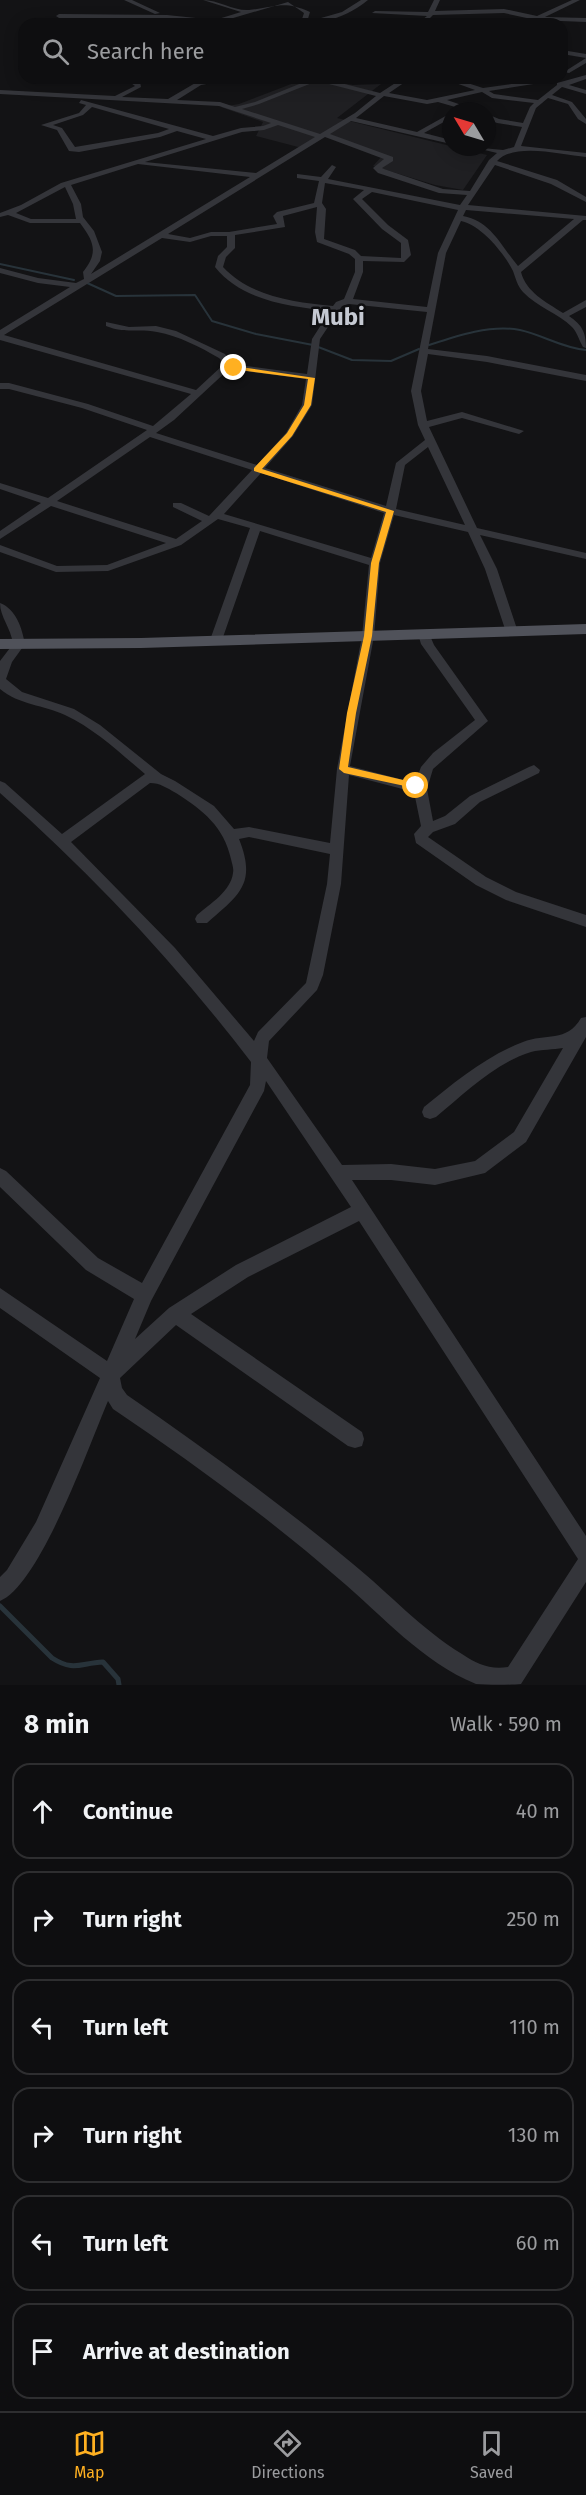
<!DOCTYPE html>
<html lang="en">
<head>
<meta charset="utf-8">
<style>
  :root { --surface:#0e0e10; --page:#171719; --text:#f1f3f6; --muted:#9b9c9f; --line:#2e2e30; --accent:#ffb021 }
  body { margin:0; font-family:"Fira Sans",sans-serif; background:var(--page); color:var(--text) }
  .compass { position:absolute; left:442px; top:102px; width:54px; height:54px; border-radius:50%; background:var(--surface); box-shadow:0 3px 15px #0003; rotate:308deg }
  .stop { position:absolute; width:18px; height:18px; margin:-14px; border:4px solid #ffb021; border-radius:50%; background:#fff }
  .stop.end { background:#ffb021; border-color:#fff; box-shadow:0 2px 6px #0008 }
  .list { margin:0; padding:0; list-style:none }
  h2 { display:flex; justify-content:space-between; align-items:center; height:78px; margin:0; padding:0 24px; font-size:26px }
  h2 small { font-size:20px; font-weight:400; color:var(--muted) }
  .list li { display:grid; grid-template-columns:39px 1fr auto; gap:18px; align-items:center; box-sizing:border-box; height:96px; margin:0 12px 12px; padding:0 12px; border:2px solid var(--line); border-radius:18px }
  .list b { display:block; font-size:22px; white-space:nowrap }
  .list em { font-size:20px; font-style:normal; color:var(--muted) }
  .icon { flex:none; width:33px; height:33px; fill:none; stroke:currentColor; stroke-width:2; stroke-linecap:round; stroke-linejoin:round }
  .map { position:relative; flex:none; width:586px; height:1685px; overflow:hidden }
  .search { position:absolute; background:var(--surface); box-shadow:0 3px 15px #0003; left:18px; right:18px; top:18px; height:66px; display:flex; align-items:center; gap:15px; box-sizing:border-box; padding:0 21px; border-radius:18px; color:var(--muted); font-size:22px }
  .sheet { height:726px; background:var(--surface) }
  nav { display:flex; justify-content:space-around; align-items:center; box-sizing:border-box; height:84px; border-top:2px solid var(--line); background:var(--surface); font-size:16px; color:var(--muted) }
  nav a { display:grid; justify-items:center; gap:3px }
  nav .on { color:var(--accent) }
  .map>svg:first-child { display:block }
</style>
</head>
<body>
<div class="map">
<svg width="586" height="1685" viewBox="0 0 586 1685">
  <rect width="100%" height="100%" fill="#131315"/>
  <path fill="#1f1f22" d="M 314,79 L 353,85 L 381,84 L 337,118 L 487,155 L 463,190 L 435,185 L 373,166 L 383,155 L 329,134 L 302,148 L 256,136 L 263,122 L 221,107 L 239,104 L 299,81 Z"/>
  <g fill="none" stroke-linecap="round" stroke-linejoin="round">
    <path stroke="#28333a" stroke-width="2" d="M 0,264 L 74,280
      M 85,282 L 116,296 L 195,295 L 212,321 L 256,334 L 313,345 L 352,360 L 391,361 L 419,349
      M 429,345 C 456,336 491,324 520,330 C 543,335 562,348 586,350"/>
    <path stroke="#28333a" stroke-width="5" d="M 0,1606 L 52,1658 C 74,1672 80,1663 103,1662 L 118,1679 L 119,1685"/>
    <path fill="#34353a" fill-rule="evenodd" d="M 124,0 L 132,0 L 160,13 L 155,14 Z
      M 203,0 C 218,0 234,11 249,10 C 276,7 284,0 310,12 L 307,22 L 342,12 L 361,0 L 368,0 C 336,26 307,24 268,24 L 301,22 L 304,13 L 288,2 L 223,21 L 234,24 L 167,19 L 59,18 L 56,16 L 59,14 L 167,15 L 215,20 L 241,12 Z
      M 434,0 L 440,0 L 435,11 L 504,9 L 537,16 L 572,0 L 580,0 L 545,17 L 586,18 L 586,22 L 536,20 L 504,13 L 433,15 L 424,24 L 417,24 L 427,16 L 372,13 L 375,11 L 428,12 Z
      M 562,50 L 586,54 L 586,58 L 562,54 Z
      M 586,58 L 586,63 L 569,73 L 564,72 Z
      M 586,75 L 586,79 L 569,85 L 586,90 L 586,94 L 562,87 L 552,95 L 572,102 L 586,119 L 586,124 L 578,119 L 568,104 L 548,98 L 536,108 L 521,146 L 586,153 L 586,157 C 562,155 515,142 497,161 L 557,180 L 586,197 L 586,202 L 551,184 L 495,165 L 468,205 L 586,216 L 586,220 L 583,220 L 521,272 C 526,292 546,302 563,313 L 586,300 L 586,307 L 569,316 C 582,325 586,332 586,348 L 583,347 C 579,340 577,332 572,327 C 558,313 537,307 523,292 C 517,285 516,279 513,271 C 504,253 481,225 461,221 L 446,253 L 428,349 L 487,356 L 586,375 L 586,381 L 487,362 L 428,354 L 421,391 L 427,421 L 462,412 L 524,431 L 519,434 L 462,418 L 429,427 L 477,528 L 586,553 L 586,559 L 480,535 L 497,569 L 518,632 L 512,636 L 506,632 L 485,569 L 468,532 L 394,515 L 380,563 L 374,636 L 350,766 L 415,783 L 421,767 L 433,753 L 475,720 L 421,644 L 418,634 L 420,631 L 428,631 L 434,645 L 488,721 L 433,769 L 427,789 L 433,821 L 445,816 L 470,796 L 529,767 L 534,765 L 540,770 L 539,773 L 480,802 L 455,824 L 433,832 L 428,837 L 486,877 L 516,892 L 586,915 L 586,927 L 506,900 L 476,885 L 416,843 L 414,834 L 421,826 L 414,792 L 349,775 L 341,884 L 323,975 L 317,990 L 269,1041 L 267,1058 L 342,1165 L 391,1164 L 435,1169 L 475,1161 L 514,1132 L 563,1048 C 553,1050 542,1049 531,1052 C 495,1063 464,1094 436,1117 L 430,1119 L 424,1117 L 422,1112 L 424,1107 C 455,1082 486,1056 523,1042 C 545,1033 567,1043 581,1018 L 586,1017 L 586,1037 L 526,1142 L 485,1173 L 435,1185 L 391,1180 L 352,1180 L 586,1536 L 586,1582 L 521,1684 C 509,1685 488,1685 476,1684 C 422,1662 383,1616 339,1579 C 268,1517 191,1462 113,1409 L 108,1401 C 90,1443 40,1585 0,1601 L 0,1577 L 7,1570 L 36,1522 L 100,1378 L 0,1308 L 0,1288 L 107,1361 L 134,1299 L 86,1270 L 0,1187 L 0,1168 L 6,1171 L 98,1258 L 142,1283 L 250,1085 L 251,1062 C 176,964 93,875 0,793 L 0,781 L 5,783 L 62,834 L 145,774 C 120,753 95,729 65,715 C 44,705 19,705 0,689 L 0,661 L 13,644 C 11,628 0,617 0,603 C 16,609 22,628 25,644 L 12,662 L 6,679 L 22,692 L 74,709 L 100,725 L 161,774 L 175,781 L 214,806 L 234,829 L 249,827 L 330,843 L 337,769 L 362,636 L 369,565 L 260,531 L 222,640 L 216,644 L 210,640 L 250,528 L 218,519 L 181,545 L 108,571 L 56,572 L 0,552 L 0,545 L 57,566 L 107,565 L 166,543 L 51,506 L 0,539 L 0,531 L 41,503 L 0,489 L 0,483 L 48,498 L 147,430 L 82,408 L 9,389 L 0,389 L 0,383 L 9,383 L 88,404 L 153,426 L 191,394 L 0,340 L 0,330 L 70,287 L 38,283 L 0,273 L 0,268 L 38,278 L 76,283 L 84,279 L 83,272 C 98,253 95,243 80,223 L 30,223 L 8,215 L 0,217 L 0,213 L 21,205 L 61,183 L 206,139 L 177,131 L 160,137 L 79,152 L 69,151 L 57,130 L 41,125 L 79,113 L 86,105 L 79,103 L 81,100 L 213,136 L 241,128 L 263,126 L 271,123 L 219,106 L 0,94 L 0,90 L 115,96 L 135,86 L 124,78 L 132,78 L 140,82 L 141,87 L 122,97 L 168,99 L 197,82 L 239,78 L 201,85 L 177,100 L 220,102 L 235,107 L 255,102 L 309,80 L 321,78 L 380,93 L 403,78 L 411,78 L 389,93 L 427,100 L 475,90 L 442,78 L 452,78 L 483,88 L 548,79 L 546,82 L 489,91 L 494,94 L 538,100 L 557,85 L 557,83 ZM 321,82 L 376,96 L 355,113 L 320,134 L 242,109 L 259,104 L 312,83 ZM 482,92 L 492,98 L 534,103 L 530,107 L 523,123 L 499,119 L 487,114 L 487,119 L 497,123 L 522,127 L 514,147 L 503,150 L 472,147 L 497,153 L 489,160 L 470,191 L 443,189 L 384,169 L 382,168 L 393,161 L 393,157 L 330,134 L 351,121 L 451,144 L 451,140 L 424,133 L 451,118 L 451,113 L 417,132 L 356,118 L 384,96 L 427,104 L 438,102 L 469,111 L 479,111 L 447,100 ZM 92,107 L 169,129 L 158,133 L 75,147 L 62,128 L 53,125 L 83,115 ZM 278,125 L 315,137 L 256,173 L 145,162 L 242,132 L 264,130 ZM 325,137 L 384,159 L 373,168 L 378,173 L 439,193 L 467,195 L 460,205 L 328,179 L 336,167 L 332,165 L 321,177 L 297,174 L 297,178 L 319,181 L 314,203 L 277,212 L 273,216 L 277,224 L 229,232 L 211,232 L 190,238 L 168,234 ZM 138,164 L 250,177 L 91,274 L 100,261 L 102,252 L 94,231 L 83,217 L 81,204 L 71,185 ZM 325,183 L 364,190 L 353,199 L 382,229 L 401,243 L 401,258 L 361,256 L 355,250 L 324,239 L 326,209 L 322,203 ZM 65,187 L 73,204 L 76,219 L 31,219 L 16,213 ZM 372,192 L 458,210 L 438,253 L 427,307 L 353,299 L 363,272 L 363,261 L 404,262 L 411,255 L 408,240 L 388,225 L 362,199 ZM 317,207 L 315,232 L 317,242 L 349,254 L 355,259 L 355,272 L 344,299 L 336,302 L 333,306 C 294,302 251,297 223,267 L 226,257 L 235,248 L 235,235 L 285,227 L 283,216 ZM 466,210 L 574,219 L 518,266 C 501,246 491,221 463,216 ZM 211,236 L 227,236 L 227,247 L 218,256 L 215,267 C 242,301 289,306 330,311 L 312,339 L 307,374 L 232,364 L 225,354 L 176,331 L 156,326 L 129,327 L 106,322 L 106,326 C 126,334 138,328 157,332 C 179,336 200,347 219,358 L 223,362 L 223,365 L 196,390 L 4,335 L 162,238 L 190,242 ZM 349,304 L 427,312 L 411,391 L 418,425 L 425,440 L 396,463 L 386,506 L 265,468 L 293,436 L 312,405 L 320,339 L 342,306 ZM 229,369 L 306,379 L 302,405 L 286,433 L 257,465 L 156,433 L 174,420 ZM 150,437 L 252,470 L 209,516 L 181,503 L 173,503 L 173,507 L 202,521 L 176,539 L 57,501 ZM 428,447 L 465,525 L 396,509 L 405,465 ZM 261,473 L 384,513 L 371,558 L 224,514 ZM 150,783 C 160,783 167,788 176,793 C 203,810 224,827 231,859 C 232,864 234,868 233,873 C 231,891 210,904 197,915 L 195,919 L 197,923 L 207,923 C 239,895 257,884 239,839 L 249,837 L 330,854 L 327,884 L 306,983 L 258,1032 L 254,1041 L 175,948 L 71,842 ZM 266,1081 L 351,1207 L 236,1265 L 169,1308 L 135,1339 L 151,1301 L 264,1091 ZM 359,1221 L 578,1559 L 508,1667 C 490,1670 477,1664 462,1654 C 421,1629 390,1594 353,1564 C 281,1504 204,1448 127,1395 L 122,1388 L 120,1378 L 176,1325 L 348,1446 L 355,1448 L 362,1446 L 364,1439 L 362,1432 L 191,1314 L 248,1277 Z"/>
    <path fill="#50525a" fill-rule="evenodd" d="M 586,624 L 586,634 L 141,648 L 0,649 L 0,639 L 141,638 Z"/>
  </g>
  <path fill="#ffb021" d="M 234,366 L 315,378 L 311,405 L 292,436 L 262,469 L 394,511 L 379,563 L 372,636 L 356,713 L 348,767 L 416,783 L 421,786 L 419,789 L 344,773 L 339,769 L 347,713 L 364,636 L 371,563 L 386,512 L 254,471 L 254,468 L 287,433 L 304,405 L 308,379 L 232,369 Z"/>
  <g text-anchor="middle" stroke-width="5" stroke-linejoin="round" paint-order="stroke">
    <g font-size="24" font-weight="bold" fill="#c5c9d2" stroke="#0e0e10">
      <text x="338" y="325">Mubi</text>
    </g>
  </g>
</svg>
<svg class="compass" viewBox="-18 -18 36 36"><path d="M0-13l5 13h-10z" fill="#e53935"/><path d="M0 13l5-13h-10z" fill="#9b9c9f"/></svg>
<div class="stop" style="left:416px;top:786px"></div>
<div class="stop end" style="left:234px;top:368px"></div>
<div class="search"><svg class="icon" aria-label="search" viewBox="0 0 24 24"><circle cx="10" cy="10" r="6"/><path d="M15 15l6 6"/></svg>Search here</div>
</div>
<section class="sheet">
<h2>8 min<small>Walk · 590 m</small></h2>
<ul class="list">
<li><svg class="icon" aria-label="ahead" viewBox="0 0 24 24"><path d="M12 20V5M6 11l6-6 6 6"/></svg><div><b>Continue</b></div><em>40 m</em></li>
<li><svg class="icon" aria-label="right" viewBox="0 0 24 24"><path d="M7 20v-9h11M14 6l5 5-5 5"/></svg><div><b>Turn right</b></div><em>250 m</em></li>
<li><svg class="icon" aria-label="left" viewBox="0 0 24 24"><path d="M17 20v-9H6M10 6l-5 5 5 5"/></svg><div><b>Turn left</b></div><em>110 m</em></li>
<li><svg class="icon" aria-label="right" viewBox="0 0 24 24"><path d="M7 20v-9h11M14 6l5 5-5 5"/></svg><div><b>Turn right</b></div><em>130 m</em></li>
<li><svg class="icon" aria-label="left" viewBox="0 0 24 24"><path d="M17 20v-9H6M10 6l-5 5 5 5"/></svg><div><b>Turn left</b></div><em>60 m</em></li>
<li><svg class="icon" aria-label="arrive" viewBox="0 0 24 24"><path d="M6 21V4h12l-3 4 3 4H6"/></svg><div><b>Arrive at destination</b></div></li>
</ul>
</section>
<nav>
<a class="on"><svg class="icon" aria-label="map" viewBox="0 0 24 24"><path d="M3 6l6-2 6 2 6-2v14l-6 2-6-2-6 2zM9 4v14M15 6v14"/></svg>Map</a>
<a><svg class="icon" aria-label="directions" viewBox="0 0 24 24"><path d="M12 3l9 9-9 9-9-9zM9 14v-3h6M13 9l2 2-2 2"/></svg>Directions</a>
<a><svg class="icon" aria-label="saved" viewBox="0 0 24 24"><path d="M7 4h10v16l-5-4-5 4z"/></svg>Saved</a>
</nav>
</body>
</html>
